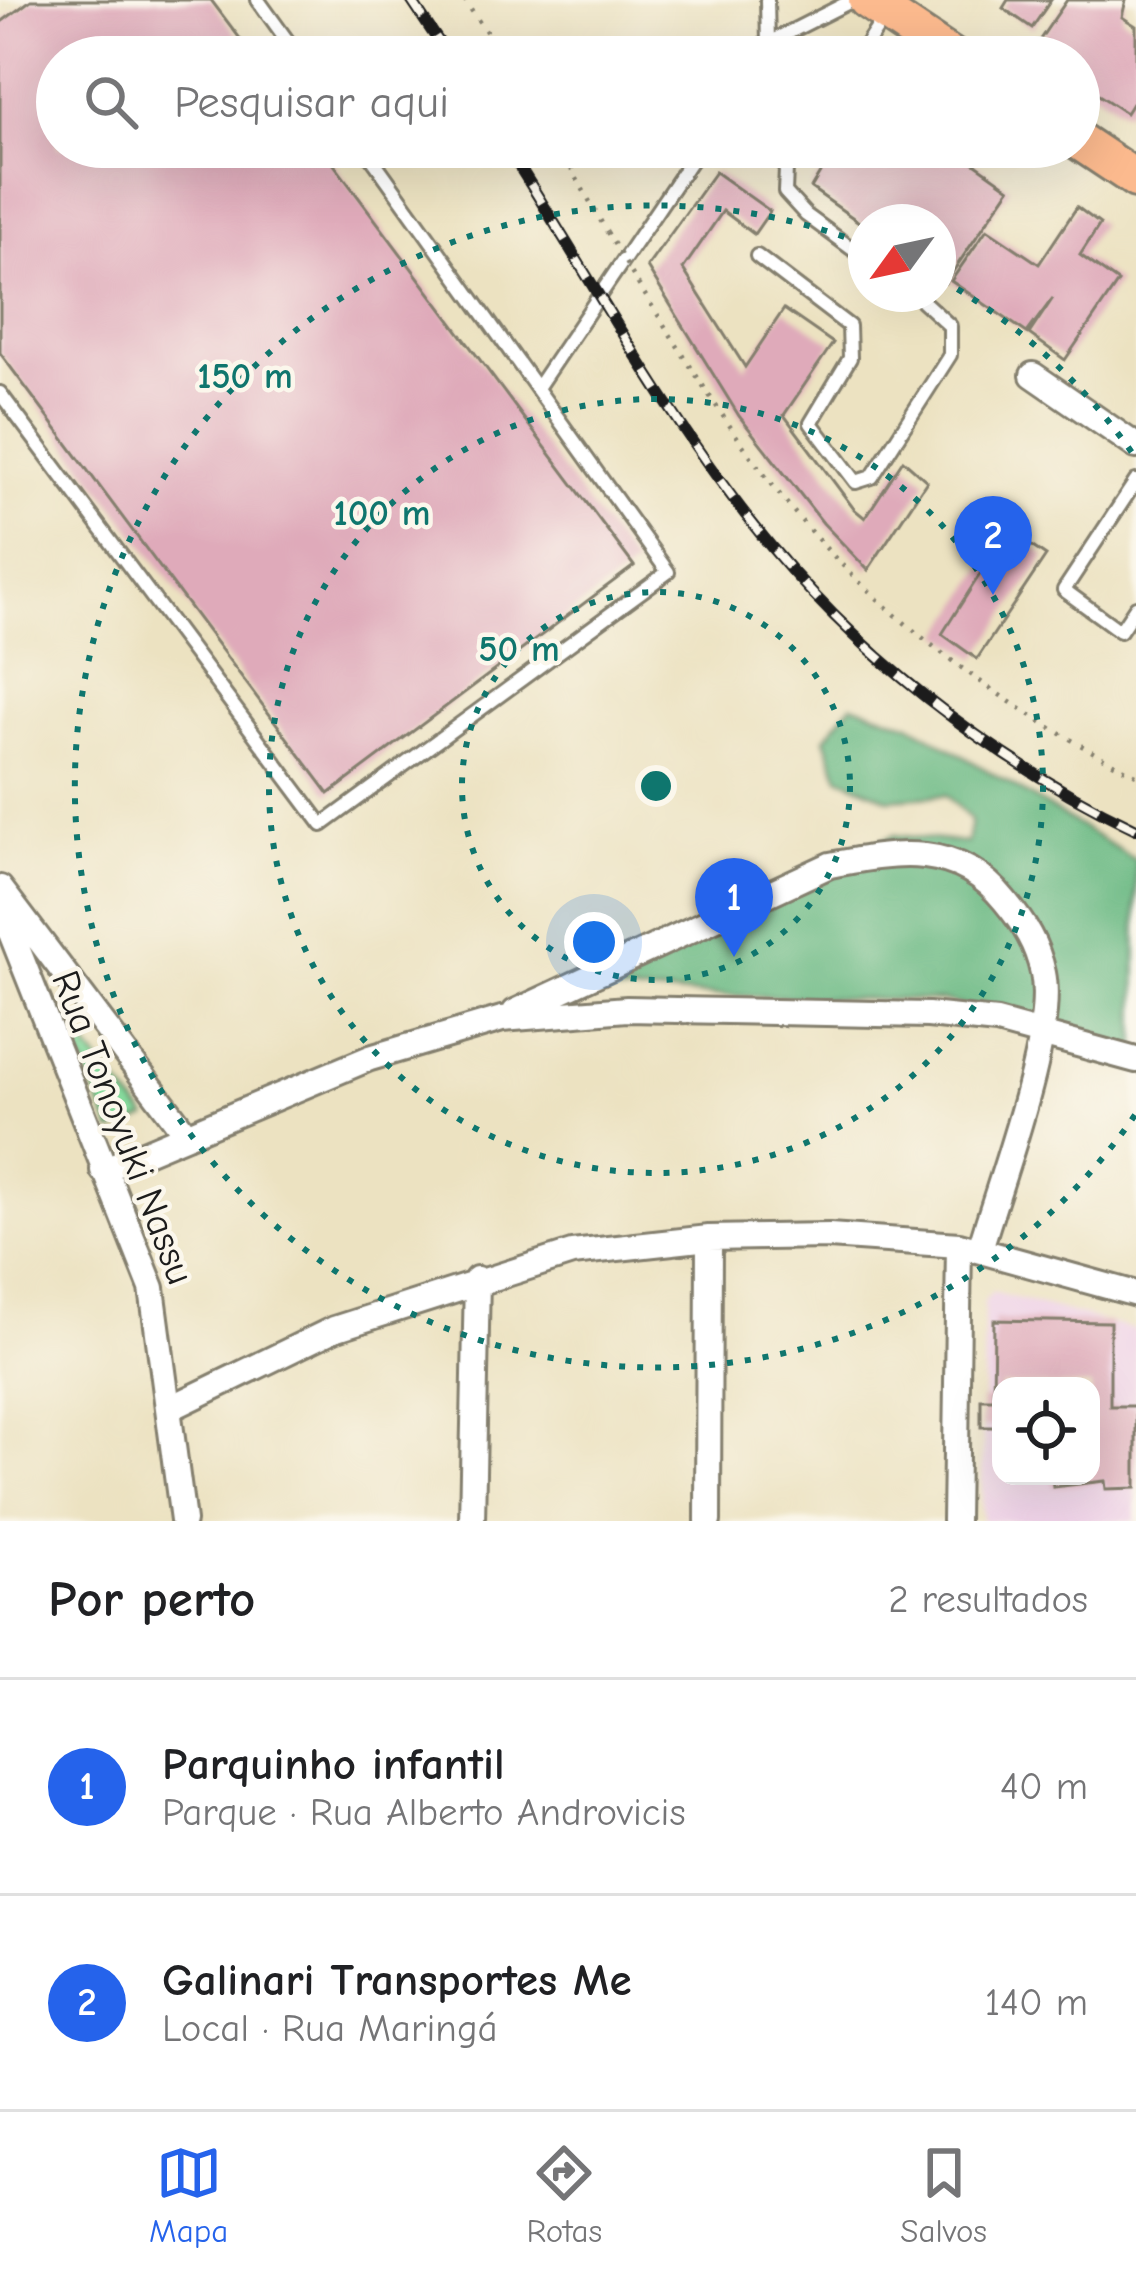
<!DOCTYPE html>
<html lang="pt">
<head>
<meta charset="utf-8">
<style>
  :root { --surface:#fff; --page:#f6f6f6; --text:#202124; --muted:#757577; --line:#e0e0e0; --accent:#2563eb }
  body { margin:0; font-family:"Comic Neue",sans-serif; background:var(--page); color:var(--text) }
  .controls { position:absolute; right:36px; bottom:36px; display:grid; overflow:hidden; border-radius:24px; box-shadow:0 12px 48px #0002 }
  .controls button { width:108px; height:108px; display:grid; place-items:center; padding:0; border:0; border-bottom:3px solid var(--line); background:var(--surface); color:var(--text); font:60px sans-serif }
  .compass { position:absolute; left:848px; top:204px; width:108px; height:108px; border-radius:50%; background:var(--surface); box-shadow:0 12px 48px #0002; rotate:237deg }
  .you { position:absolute; left:594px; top:942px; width:42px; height:42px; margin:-30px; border:9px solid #fff; border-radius:50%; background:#1a73e8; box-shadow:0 0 0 18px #1a73e833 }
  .badge { display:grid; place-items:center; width:78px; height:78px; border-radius:50%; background:var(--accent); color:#fff; font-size:39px; font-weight:700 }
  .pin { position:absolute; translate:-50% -99px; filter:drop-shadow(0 3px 6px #0008) }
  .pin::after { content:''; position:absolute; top:63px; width:42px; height:36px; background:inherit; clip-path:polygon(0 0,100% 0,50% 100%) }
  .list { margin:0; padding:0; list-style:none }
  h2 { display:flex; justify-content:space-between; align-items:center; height:156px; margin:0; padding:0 48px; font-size:51px }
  h2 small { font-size:39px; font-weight:400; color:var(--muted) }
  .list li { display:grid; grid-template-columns:78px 1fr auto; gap:36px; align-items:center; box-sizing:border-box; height:216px; padding:0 48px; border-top:3px solid var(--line) }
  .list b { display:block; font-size:45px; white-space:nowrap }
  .list p { margin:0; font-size:39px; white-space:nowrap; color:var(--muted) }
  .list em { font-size:39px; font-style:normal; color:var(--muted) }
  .icon { flex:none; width:66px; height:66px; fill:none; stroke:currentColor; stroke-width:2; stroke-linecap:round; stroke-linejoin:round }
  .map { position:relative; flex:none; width:1136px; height:1521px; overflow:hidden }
  .search { position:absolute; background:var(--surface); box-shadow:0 12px 48px #0002; left:36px; right:36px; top:36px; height:132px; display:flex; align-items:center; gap:30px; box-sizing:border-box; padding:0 42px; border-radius:66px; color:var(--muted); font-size:45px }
  .sheet { height:588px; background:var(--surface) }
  nav { display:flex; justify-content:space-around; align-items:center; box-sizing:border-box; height:168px; border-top:3px solid var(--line); background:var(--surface); font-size:33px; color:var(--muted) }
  nav a { display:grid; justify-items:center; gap:6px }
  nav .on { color:var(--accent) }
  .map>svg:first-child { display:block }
</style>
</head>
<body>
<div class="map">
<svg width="1136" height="1521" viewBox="0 0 1136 1521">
  <rect width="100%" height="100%" fill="#fbf7ec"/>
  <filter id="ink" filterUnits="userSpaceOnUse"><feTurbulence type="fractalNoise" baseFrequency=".00833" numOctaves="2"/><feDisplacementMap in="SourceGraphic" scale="24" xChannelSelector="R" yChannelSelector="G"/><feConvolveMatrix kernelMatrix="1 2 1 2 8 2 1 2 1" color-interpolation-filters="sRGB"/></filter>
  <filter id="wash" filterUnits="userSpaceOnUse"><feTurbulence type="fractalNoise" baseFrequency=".004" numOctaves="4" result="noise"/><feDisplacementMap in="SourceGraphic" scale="48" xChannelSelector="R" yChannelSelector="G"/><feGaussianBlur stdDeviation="2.7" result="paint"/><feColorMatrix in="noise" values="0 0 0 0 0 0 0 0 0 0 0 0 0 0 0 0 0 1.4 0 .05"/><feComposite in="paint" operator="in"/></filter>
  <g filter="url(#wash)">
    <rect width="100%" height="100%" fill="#ece2c1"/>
    <path fill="#eed0e7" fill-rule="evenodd" d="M 992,1292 L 1136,1330 L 1136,1521 L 982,1521 L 984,1301 ZM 1001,1386 L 1091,1386 L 1091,1476 L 1001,1476 Z"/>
    <path fill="#86da9c" stroke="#517b5c" stroke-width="3" d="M 67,1024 L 147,1118 L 112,1132 Z"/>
    <path fill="#6cba84" stroke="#446b50" stroke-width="3" d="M 852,704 L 910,724 L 1136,860 L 1136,1050 L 944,1001 L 584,992 L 724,907 L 894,835 L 967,843 L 971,820 L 946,795 L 889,799 L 839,777 L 825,738 Z"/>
    <g id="blocks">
      <path fill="#dfaaba" d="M 31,0 L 211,0 L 254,57 L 57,57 L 57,147 L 321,147 L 634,566 L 329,794 L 0,353 L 0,23 Z
        M 1008,0 L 1051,0 L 1032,28 L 1003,8 Z
        M 1067,0 L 1126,0 L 1122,17 L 1136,26 L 1136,97 L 1126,113 L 1079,82 L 1079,57 L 1042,57 L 1032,51 Z
        M 813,147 L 952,147 L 1010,188 L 945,283 L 938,278 L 938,222 L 866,222 L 866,227 L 811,188 L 823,168 L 806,157 Z
        M 715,172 L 770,211 L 754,234 L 723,211 L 683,269 L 745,367 L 784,309 L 833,343 L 784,415 L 854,509 L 865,518 L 903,460 L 927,481 L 868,570 L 823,523 L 739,416 L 647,267 Z
        M 1077,207 L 1100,224 L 1080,255 L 1118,282 L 1065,360 L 1029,334 L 1053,298 L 1027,333 L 951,281 L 987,229 L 1039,264 Z
        M 1008,530 L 1046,556 L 977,659 L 942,634 Z
        M 994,1320 L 1110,1322 L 1110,1406 L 1136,1406 L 1136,1488 L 1106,1489 L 1105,1481 L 1053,1487 L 1052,1476 L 1091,1476 L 1091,1386 L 1001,1386 L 1001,1427 L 981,1427 L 981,1399 L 993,1399 Z"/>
    </g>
  </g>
  <g filter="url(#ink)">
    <use href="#blocks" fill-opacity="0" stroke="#847f6e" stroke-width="3"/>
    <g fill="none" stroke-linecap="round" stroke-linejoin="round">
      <g stroke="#847f6e" stroke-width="18">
        <path id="lane" d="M 258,0 L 299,57
          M 767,0 L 768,43
          M 759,57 L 768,43 L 853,0
          M 858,57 L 886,15
          M 801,147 L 786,169 L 785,192 L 806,215 L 866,259
          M 757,256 L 849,326 L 850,358 L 811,423 L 856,482 L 872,477 L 950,355 L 950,326 L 915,294
          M 537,388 L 700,147
          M 0,393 L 322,825 L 668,572 L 364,147
          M 1136,481 L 1064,590 L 1120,631 L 1136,607"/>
      </g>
      <g stroke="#847f6e" stroke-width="30">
        <path id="street" d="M 1033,375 L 1136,446
          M 0,888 L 187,1135
          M 0,905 L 152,1288 L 183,1521
          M 515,1012 L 830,865 C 897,852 958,842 1005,901 C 1024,924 1037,944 1043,973 C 1056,1035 999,1183 980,1249
          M 103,1170 L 370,1058 L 502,1019 L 627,1009 L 928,1015 L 997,1022 L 1136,1060
          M 171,1408 L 334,1329 L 572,1253 L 709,1238 L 829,1236 L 959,1245 L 1136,1294
          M 472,1521 L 477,1279
          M 708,1521 L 709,1238
          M 955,1521 L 959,1245"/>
      </g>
      <g stroke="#847f6e" stroke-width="42">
        <path id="primary" d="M 867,0 L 952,57
          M 1079,141 L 1136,179"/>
      </g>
      <path stroke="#847f6e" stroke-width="4.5" stroke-dasharray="3 9" stroke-linecap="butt" d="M 464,0 L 504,57
        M 559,147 L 607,232
        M 638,284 C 693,369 745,458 813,534 C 903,634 1016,714 1136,775"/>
      <use href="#lane" stroke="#fff" stroke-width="12"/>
      <use href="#street" stroke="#fff" stroke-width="24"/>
      <use href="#primary" stroke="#fcba8e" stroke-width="36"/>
      <g stroke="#1c1c1c" stroke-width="12">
        <path id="rail" d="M 411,0 L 449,57
          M 507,147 C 587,272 660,406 752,523 C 852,651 990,759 1136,829"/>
      </g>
      <use href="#rail" stroke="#fbf7ec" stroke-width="8" stroke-dasharray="22" stroke-linecap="butt"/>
      <path stroke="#847f6e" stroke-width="4.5" stroke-dasharray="3 9" stroke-linecap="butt" d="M 607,232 L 638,284"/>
    </g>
  </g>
  <g fill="none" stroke="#0f766e" stroke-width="6" stroke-dasharray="6 12">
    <circle cx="656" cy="786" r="194"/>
    <circle cx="656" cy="786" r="387"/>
    <path d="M1135 1115A581 581 0 1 1 864 244M942 280A581 581 0 0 1 1135 457"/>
  </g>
  <g text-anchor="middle" stroke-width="9" stroke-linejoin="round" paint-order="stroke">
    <g font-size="39" fill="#1c1c1c" stroke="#fbf7ec">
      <text transform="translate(124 1127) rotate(69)" y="14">Rua Tonoyuki Nassu</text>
    </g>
  </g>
  <circle cx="656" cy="786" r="18" fill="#0f766e" stroke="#fbf7ec" stroke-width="6"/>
  <g font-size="36" text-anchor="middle" font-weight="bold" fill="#0f766e" stroke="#fbf7ec" stroke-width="9" stroke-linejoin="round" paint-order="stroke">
    <text x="245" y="388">150 m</text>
    <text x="382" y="525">100 m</text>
    <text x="519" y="661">50 m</text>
  </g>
</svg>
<div class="controls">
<button><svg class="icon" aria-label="locate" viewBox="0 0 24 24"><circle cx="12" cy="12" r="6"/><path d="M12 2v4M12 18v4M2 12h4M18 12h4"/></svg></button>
</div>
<svg class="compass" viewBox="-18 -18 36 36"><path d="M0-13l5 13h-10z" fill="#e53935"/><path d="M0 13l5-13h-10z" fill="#757577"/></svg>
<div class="you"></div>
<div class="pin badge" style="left:734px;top:957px">1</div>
<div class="pin badge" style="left:993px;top:595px">2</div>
<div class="search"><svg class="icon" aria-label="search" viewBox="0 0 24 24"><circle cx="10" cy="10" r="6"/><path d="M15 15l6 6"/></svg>Pesquisar aqui</div>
</div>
<section class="sheet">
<h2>Por perto<small>2 resultados</small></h2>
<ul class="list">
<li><span class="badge">1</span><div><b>Parquinho infantil</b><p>Parque · Rua Alberto Androvicis</p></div><em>40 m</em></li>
<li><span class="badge">2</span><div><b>Galinari Transportes Me</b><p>Local · Rua Maringá</p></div><em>140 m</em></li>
</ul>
</section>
<nav>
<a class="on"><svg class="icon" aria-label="map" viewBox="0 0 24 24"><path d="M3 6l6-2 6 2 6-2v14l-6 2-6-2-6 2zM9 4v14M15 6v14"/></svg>Mapa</a>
<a><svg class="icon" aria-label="directions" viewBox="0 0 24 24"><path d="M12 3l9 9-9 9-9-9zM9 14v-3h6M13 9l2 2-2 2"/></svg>Rotas</a>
<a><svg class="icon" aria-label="saved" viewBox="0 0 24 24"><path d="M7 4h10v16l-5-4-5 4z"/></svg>Salvos</a>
</nav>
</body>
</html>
